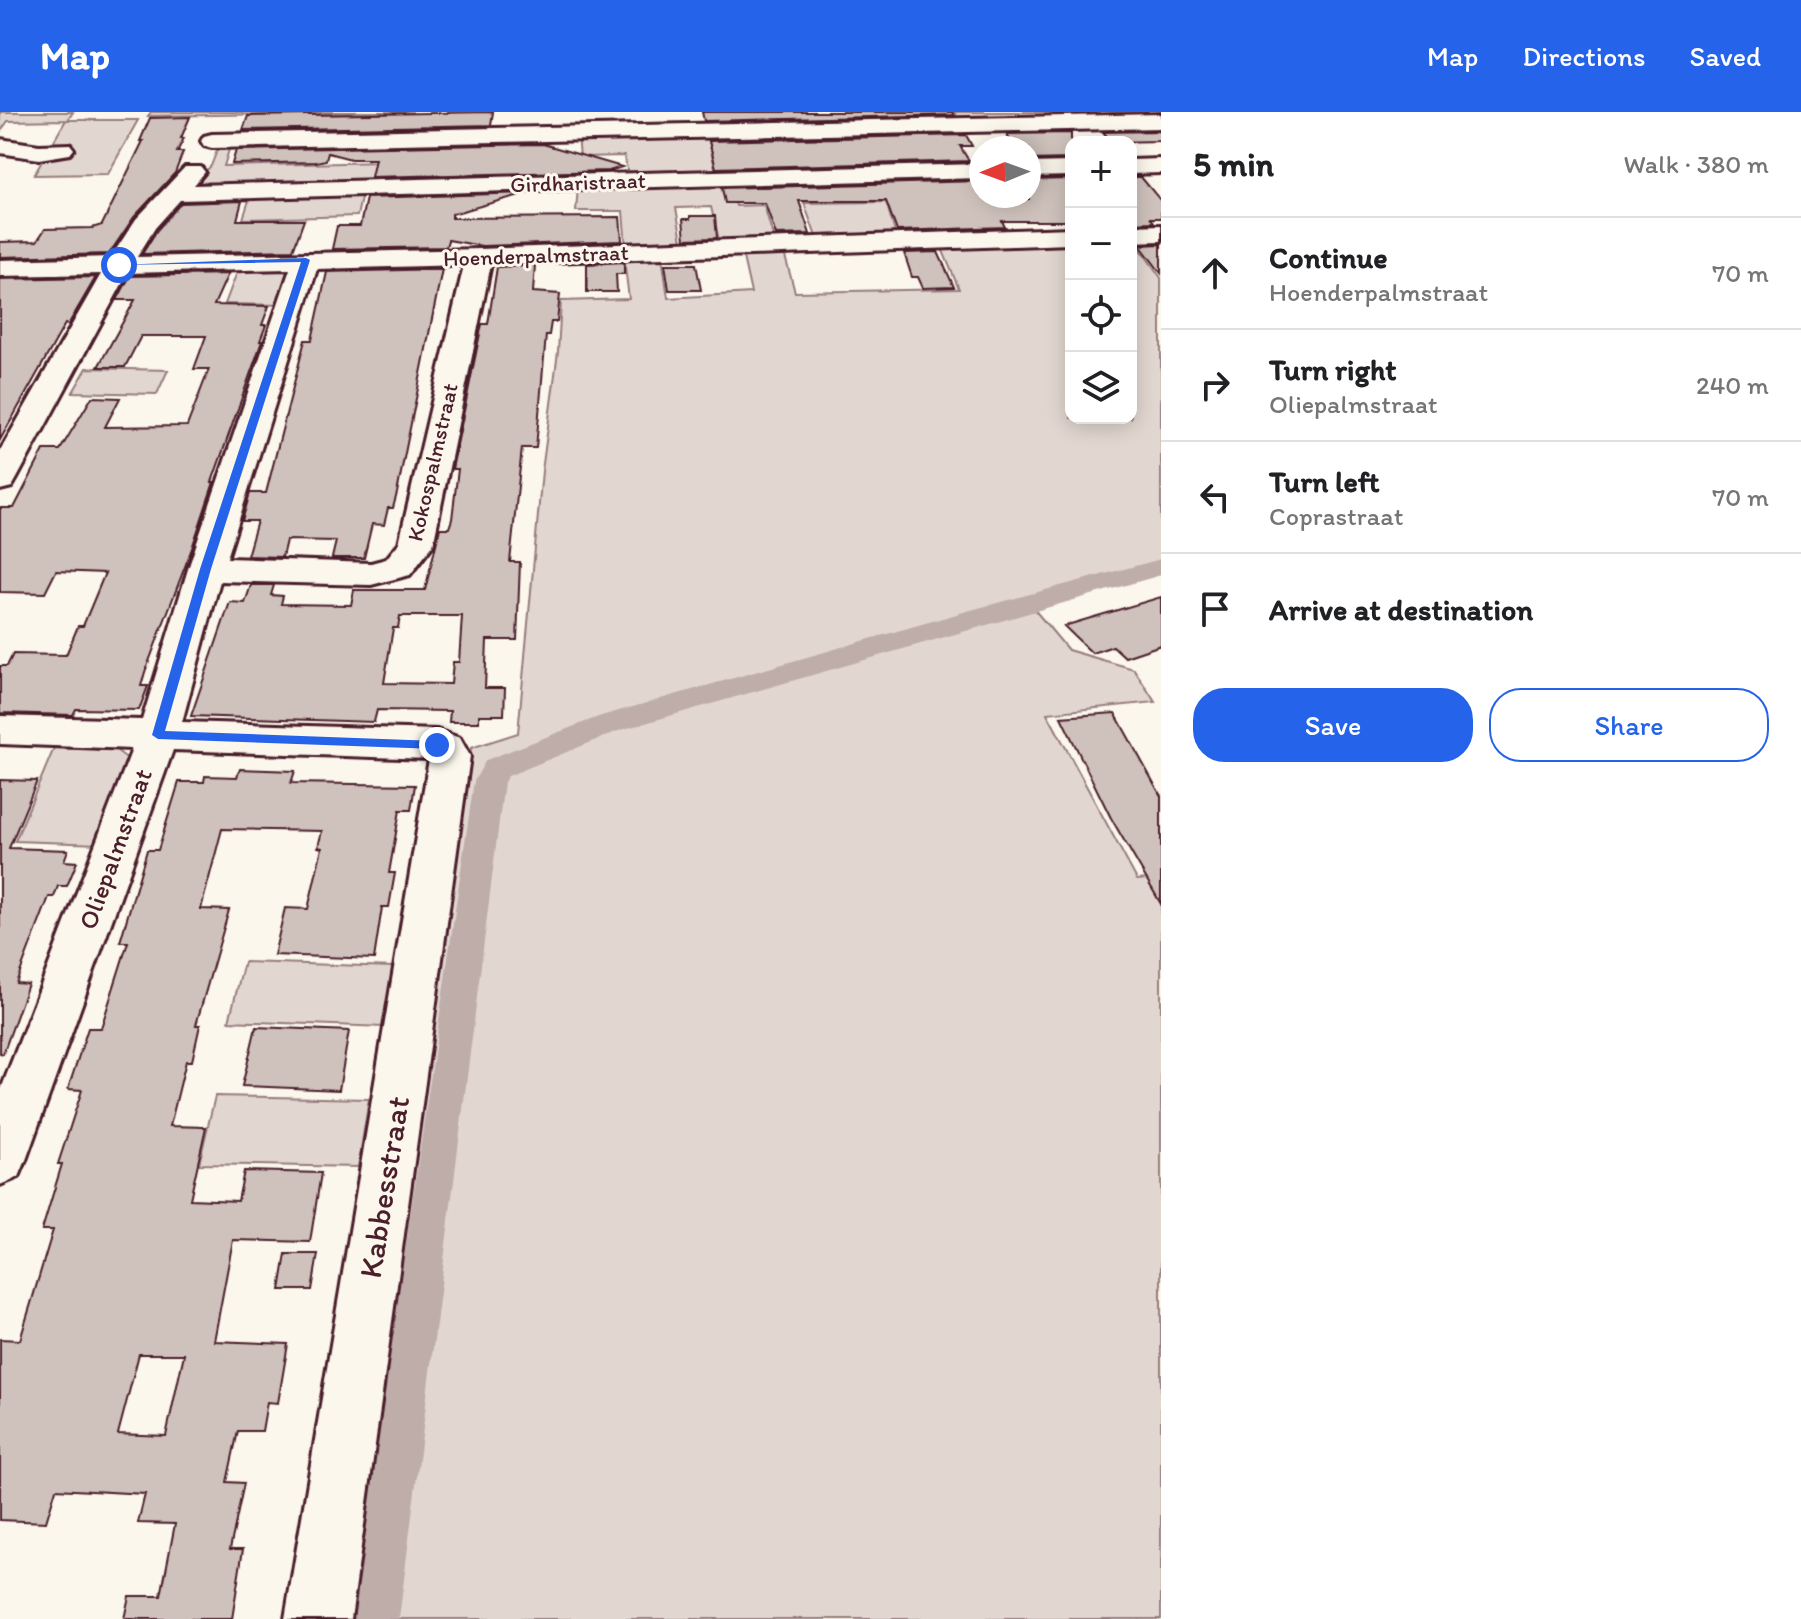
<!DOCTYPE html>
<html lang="en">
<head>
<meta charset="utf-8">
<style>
  :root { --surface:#fff; --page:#f6f6f6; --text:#202124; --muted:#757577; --line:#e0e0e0; --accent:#2563eb }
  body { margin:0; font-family:Itim,sans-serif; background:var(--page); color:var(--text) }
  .controls { position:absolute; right:24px; top:24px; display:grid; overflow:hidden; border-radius:16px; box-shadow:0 4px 20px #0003 }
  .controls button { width:72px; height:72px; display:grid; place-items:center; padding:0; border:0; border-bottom:2px solid var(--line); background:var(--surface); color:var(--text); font:40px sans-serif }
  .compass { position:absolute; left:969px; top:24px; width:72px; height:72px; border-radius:50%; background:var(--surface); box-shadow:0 4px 20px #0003; rotate:269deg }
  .stop { position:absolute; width:24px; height:24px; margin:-18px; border:6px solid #2563eb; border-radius:50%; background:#fff }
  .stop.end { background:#2563eb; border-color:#fff; box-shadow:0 2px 8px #0008 }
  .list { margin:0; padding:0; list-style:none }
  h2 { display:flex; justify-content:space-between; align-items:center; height:104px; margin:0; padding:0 32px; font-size:34px }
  h2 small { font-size:26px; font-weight:400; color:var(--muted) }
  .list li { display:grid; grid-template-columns:52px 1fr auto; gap:24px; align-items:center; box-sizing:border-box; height:112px; padding:0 32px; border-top:2px solid var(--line) }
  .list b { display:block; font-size:30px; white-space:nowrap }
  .list p { margin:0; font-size:26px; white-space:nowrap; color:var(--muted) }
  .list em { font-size:26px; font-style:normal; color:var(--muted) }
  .actions { display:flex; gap:16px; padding:24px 32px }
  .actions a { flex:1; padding:18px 0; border:2px solid var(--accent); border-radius:32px; text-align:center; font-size:28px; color:var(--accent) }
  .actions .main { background:var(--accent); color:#fff }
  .icon { flex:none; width:44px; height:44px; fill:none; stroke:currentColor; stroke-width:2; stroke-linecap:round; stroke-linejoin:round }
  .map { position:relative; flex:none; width:1161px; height:1507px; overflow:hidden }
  header { display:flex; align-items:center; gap:48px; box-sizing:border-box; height:112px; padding:0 40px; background:var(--accent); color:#fff }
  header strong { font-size:38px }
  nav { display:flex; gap:44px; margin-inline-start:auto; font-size:28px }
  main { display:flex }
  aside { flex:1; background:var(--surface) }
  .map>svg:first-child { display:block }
</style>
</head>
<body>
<header>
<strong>Map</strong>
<nav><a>Map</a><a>Directions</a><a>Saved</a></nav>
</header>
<main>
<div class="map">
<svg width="1161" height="1507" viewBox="0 0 1161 1507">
  <rect width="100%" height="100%" fill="#fbf7ec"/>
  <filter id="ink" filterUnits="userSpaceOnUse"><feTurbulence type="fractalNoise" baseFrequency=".0125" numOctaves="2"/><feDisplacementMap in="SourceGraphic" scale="16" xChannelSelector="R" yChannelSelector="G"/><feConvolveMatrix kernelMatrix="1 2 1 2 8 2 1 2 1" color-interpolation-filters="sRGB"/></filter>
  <g filter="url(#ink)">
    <path fill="#e2d7d0" stroke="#967b7e" stroke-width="2" d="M 0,0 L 73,0 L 68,8 L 138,8 L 108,62 L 34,63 L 66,8 L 8,9 L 0,20 Z
      M 151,0 L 413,0 L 148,4 Z
      M 954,0 L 1081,0 L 1088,8 L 961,10 Z
      M 707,21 L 717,64 L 629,65 L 624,44 L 580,45 L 578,23 Z
      M 231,31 L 224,54 L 421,49 L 421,71 L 190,74 L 211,54 L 218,36 Z
      M 730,71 L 736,94 L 764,93 L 775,131 L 720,132 L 711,95 L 676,96 L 683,134 L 626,135 L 623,99 L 576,99 L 578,75 Z
      M 363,77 L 357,104 L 243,107 L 252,79 Z
      M 886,90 L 897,127 L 818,130 L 804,91 Z
      M 1131,129 L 1135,129 L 1161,166 L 1161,455 L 1028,490 L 1068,538 L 1134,557 L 1155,590 L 1047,601 L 1137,768 L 1161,766 L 1161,1507 L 340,1507 L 471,636 L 518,621 L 542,359 L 558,240 L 561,189 L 629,187 L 624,146 L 662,144 L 668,186 L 751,181 L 742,141 L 784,141 L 795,180 L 959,177 L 941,134 L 1071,131 L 1071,306 L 1131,306 Z
      M 239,155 L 295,157 L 287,193 L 225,192 Z
      M 87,256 L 168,258 L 157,282 L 73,280 Z
      M 54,636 L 116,638 L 129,648 L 101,732 L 15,729 Z
      M 244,850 L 394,855 L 384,915 L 229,909 Z
      M 215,984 L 369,987 L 358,1055 L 199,1052 Z"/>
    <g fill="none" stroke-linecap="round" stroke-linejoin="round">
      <path fill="#bfadaa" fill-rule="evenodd" d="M 1161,447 L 1161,463 L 621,618 L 508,664 L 504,670 L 399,1507 L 351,1507 L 474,669 L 486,648 L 601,604 L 967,499 Z"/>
    </g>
    <path fill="#cfc2bc" stroke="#4a1f2b" stroke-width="2" fill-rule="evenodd" d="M 493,0 L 491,13 L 243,18 L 248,4 Z
      M 702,0 L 952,0 L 954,3 L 704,9 Z
      M 190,5 L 181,26 L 184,26 L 177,40 L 183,40 L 175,61 L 134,105 L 109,142 L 0,145 L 0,130 L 37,129 L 45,117 L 92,116 L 102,113 L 143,29 L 140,29 L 150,6 Z
      M 1161,19 L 1161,29 L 1112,30 L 1103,20 Z
      M 1071,21 L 1071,47 L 1029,48 L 1029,36 L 1016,36 L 1006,22 Z
      M 966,23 L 972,34 L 960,34 L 969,49 L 716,56 L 709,29 Z
      M 543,32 L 622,55 L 609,59 L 371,65 L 375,47 L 351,47 L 328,41 L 326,48 L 316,50 L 232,52 L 236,38 Z
      M 1131,65 L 1141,65 L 1161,89 L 1161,106 L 1151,106 L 1154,110 L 1131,111 Z
      M 1071,67 L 1071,109 L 1002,109 L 1005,115 L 897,119 L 886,89 L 799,89 L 810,122 L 776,123 L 765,91 L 725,91 L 722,76 L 981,69 L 981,84 L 990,84 L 992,87 L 1029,87 L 1029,68 Z
      M 527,81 L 452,102 L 452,106 L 620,105 L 622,129 L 482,134 L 448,128 L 446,135 L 332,137 L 337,114 L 360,114 L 366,86 Z
      M 242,89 L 237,108 L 304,108 L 293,138 L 142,142 L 157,118 L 181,91 Z
      M 690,104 L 715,104 L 717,126 L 685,127 L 683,107 L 690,107 Z
      M 1161,132 L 1161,161 L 1140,133 Z
      M 938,140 L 954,175 L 923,176 L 918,165 L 912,165 L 904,141 Z
      M 624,150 L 624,162 L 616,162 L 617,180 L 587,180 L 587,152 Z
      M 665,152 L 696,152 L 701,178 L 669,178 Z
      M 535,153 L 533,180 L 560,182 L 557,210 L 551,210 L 549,223 L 546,223 L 536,336 L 522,336 L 510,450 L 520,450 L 517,528 L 487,528 L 485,576 L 505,576 L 504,603 L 479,603 L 479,610 L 449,610 L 450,599 L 377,598 L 374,610 L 191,604 L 230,490 L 245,491 L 251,473 L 274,473 L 271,483 L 283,484 L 281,492 L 351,493 L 354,478 L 425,478 L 440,416 L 449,416 L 452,407 L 458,357 L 452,357 L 482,212 L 488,212 L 497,155 ZM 400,504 L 462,504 L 459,550 L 453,550 L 451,572 L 384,571 L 393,516 L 398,516 Z
      M 442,157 L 397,381 L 393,396 L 388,396 L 384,413 L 372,412 L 364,446 L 332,446 L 336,429 L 286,428 L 282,445 L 247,444 L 257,409 L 242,409 L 250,381 L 266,381 L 305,228 L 312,228 L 327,160 Z
      M 228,162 L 214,193 L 269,194 L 262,213 L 266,213 L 260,229 L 262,229 L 212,370 L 214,370 L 192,436 L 145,560 L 141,574 L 148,574 L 139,598 L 76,597 L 73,603 L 0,601 L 0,554 L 7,554 L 13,542 L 66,543 L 78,514 L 83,514 L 105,461 L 56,459 L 45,481 L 0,480 L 0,396 L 14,396 L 44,338 L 60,338 L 92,285 L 120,286 L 105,315 L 187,314 L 209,257 L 194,257 L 206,224 L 141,224 L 125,255 L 98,255 L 135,188 L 117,188 L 130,164 Z
      M 96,165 L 68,213 L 65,212 L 0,328 L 0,167 Z
      M 1161,485 L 1161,533 L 1125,545 L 1113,534 L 1092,541 L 1064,514 Z
      M 1115,601 L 1161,684 L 1161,792 L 1111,706 L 1061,605 Z
      M 240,657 L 295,659 L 291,671 L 415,673 L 411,698 L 400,698 L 389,761 L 395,761 L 389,795 L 382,795 L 374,847 L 274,843 L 285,796 L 308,797 L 322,736 L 318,735 L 322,719 L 222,717 L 201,797 L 229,798 L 196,913 L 200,913 L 192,949 L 186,949 L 170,1014 L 206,1015 L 190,1087 L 238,1089 L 244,1059 L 321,1061 L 310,1130 L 233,1128 L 214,1229 L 288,1232 L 278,1291 L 267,1290 L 262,1319 L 238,1319 L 227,1370 L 244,1371 L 230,1437 L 243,1437 L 232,1507 L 124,1507 L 129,1484 L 161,1484 L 175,1412 L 138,1411 L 145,1382 L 56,1377 L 46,1410 L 0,1408 L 0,1227 L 20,1228 L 53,1118 L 42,1118 L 62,1052 L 58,1052 L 82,978 L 68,977 L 88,916 L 101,916 L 128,830 L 120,830 L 147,738 L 158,738 L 179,670 L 204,670 L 205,664 L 237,665 ZM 139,1242 L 184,1242 L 166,1324 L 118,1322 Z
      M 0,668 L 37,669 L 9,736 L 68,738 L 64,749 L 77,750 L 67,774 L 58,774 L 54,785 L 49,785 L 16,871 L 28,872 L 3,942 L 0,941 Z
      M 256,915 L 349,919 L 339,978 L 242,974 Z
      M 286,1142 L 318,1142 L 312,1178 L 280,1178 Z"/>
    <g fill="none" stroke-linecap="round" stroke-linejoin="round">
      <g stroke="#4a1f2b" stroke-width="6">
        <path id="minor" d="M 1161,2 L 1161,16 L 212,36 L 204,34 L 201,29 L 204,24 L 212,22 Z
          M 0,27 L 39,33 L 70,32 L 74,37 L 70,42 L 39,47 L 0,41 Z
          M 1161,47 L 1161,61 L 1131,62 L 1131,48 Z
          M 1071,50 L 1071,64 L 1029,65 L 1029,51 Z
          M 981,52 L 981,66 L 180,88 L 155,116 L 137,145 L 479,137 L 1071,116 L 1071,132 L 491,152 L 433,433 L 410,463 L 371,473 L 220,469 L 182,610 L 437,618 L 460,626 L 470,644 L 351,1507 L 285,1507 L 429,647 L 173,638 L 26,1048 L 19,1065 L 0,1073 L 0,980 L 132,637 L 0,632 L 0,604 L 142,608 L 188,457 L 290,157 L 128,161 L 16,368 L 12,375 L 0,378 L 0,339 L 101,162 L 0,164 L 0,148 L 111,145 L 136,107 L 185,55 L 201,55 L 205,60 L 194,73 ZM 464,153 L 399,431 L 386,447 L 371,451 L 227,446 L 317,157 Z
          M 1161,113 L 1161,129 L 1131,130 L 1131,114 Z"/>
      </g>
      <use href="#minor" fill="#fbf7ec" fill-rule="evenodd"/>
    </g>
  </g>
  <path fill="#2563eb" d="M 306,146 L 310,148 L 211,457 L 165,619 L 437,629 L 443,633 L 437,637 L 158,627 L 152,623 L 200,457 L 301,150 L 115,153 Z"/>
  <g text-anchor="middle" stroke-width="6" stroke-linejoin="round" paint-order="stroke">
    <g font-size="22" fill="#4a1f2b" stroke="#fbf7ec">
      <text transform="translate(578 70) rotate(-2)" y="8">Girdharistraat</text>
      <text transform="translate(536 143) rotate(-2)" y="8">Hoenderpalmstraat</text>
      <text transform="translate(432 350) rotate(-77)" y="8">Kokospalmstraat</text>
    </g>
    <g font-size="26" fill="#4a1f2b" stroke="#fbf7ec">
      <text transform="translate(115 737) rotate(-70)" y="9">Oliepalmstraat</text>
    </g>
    <g font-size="32" fill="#4a1f2b" stroke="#fbf7ec">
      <text transform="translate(384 1075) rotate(-81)" y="11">Kabbesstraat</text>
    </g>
  </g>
</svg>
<div class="controls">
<button>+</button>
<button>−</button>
<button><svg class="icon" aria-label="locate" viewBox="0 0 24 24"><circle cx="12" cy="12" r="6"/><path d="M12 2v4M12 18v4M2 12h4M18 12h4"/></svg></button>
<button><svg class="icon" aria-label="layers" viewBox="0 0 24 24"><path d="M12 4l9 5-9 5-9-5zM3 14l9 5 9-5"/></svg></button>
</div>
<svg class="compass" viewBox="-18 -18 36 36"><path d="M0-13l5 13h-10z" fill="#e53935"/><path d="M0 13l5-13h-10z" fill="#757577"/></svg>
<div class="stop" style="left:119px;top:153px"></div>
<div class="stop end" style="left:437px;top:633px"></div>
</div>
<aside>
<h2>5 min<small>Walk · 380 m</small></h2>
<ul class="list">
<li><svg class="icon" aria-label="ahead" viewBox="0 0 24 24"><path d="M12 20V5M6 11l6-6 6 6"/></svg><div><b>Continue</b><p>Hoenderpalmstraat</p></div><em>70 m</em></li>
<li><svg class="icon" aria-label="right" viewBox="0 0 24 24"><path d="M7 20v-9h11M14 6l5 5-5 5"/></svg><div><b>Turn right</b><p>Oliepalmstraat</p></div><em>240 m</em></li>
<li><svg class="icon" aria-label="left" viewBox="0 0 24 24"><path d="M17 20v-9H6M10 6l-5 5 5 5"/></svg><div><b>Turn left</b><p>Coprastraat</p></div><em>70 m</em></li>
<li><svg class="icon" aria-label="arrive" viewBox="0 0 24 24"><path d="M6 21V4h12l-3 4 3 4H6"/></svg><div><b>Arrive at destination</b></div></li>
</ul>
<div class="actions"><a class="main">Save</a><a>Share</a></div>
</aside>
</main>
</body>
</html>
